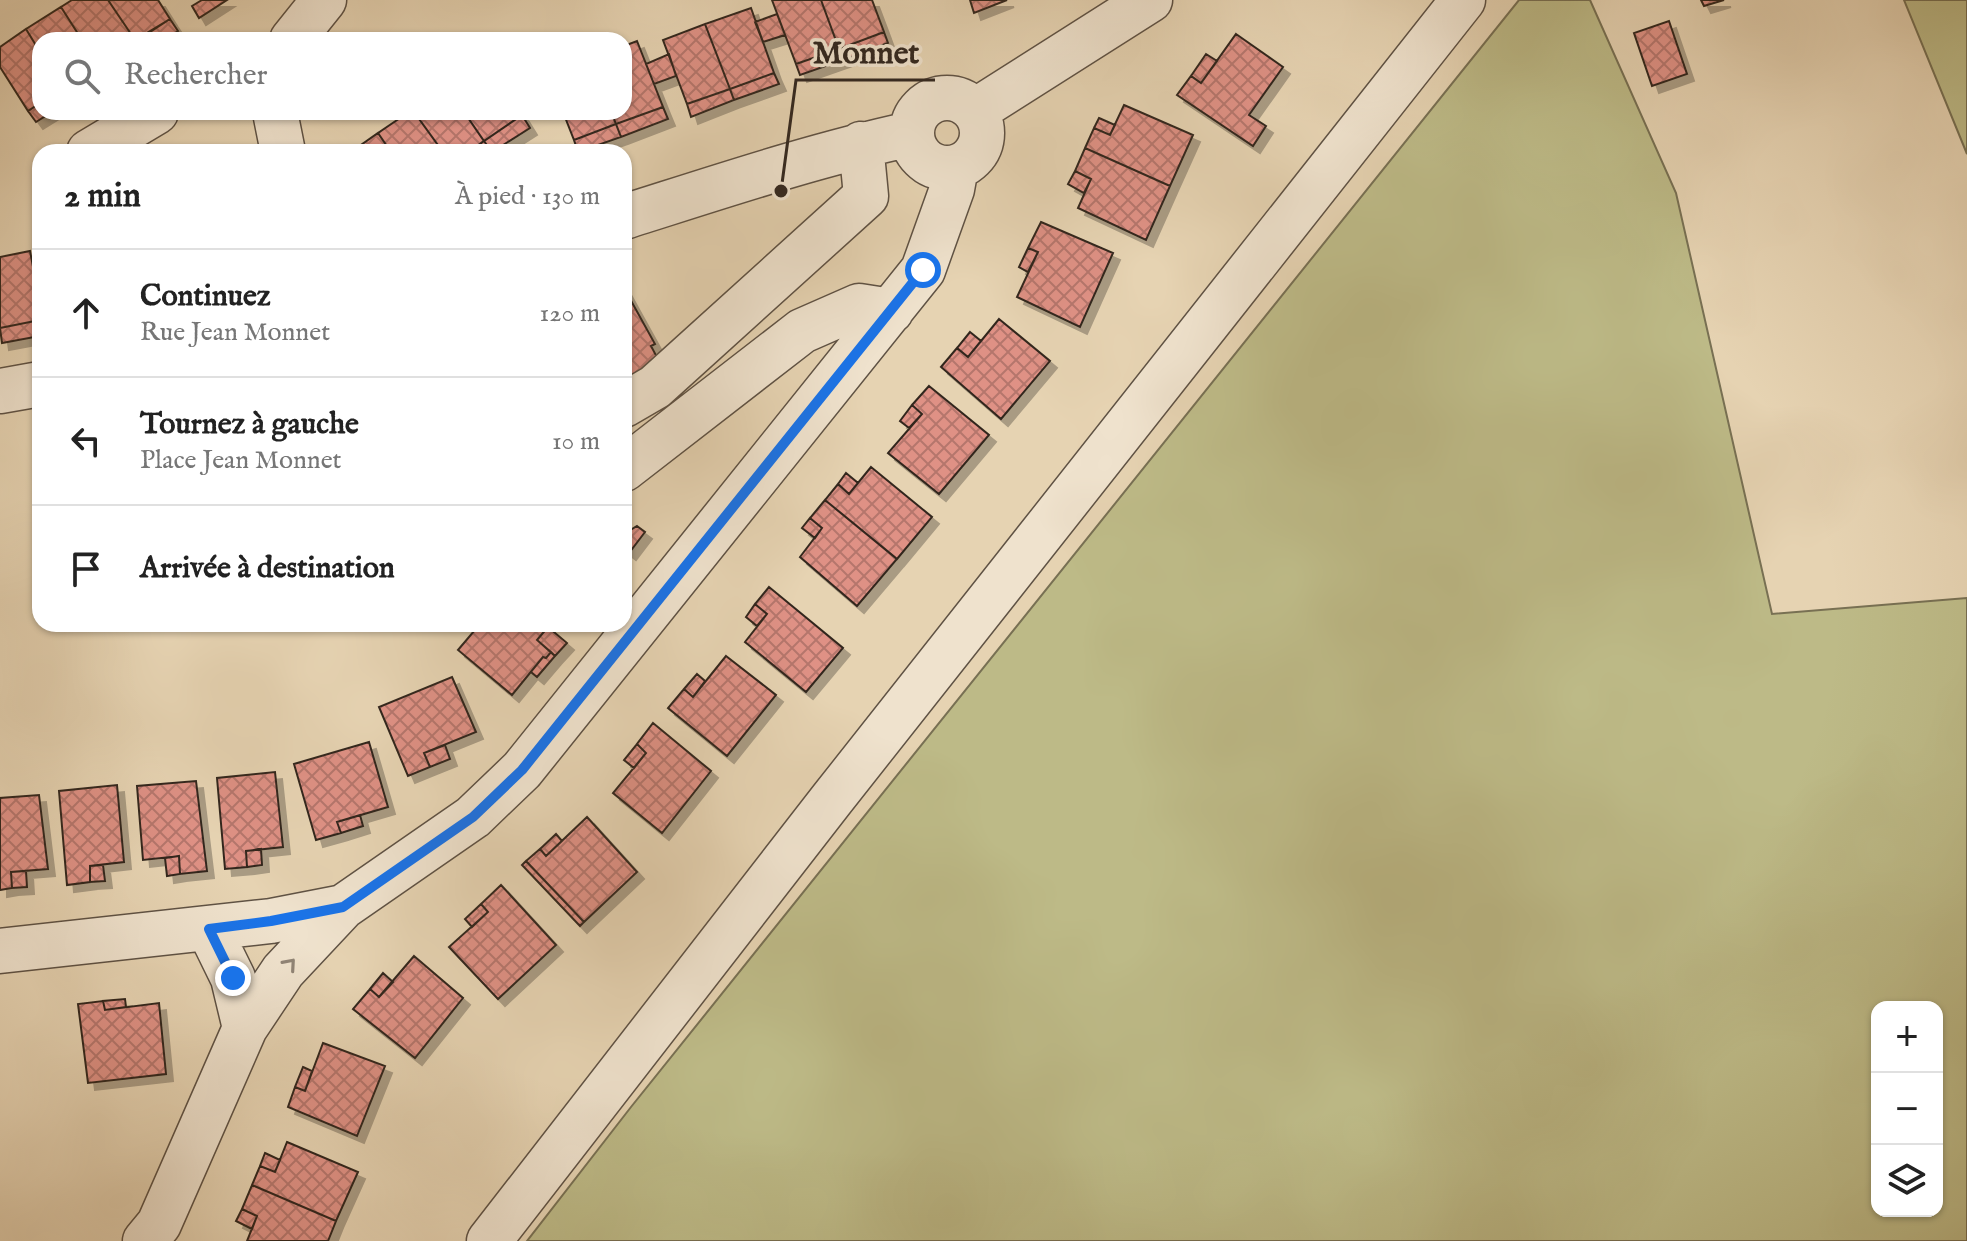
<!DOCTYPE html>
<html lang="fr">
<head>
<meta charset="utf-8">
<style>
  :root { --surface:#fff; --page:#f6f6f6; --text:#222; --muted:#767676; --line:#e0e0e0 }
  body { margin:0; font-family:"IM FELL English",serif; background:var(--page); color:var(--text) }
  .controls { position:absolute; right:24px; bottom:24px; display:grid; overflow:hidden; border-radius:16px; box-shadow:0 2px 6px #0004 }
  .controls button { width:72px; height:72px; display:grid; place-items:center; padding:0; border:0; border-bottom:2px solid var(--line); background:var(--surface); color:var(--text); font:40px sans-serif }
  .stop { position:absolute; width:24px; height:24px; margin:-18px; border:6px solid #1a73e8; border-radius:50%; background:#fff }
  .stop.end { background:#1a73e8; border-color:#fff; box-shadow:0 2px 8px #0008 }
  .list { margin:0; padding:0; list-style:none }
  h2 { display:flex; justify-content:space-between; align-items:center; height:104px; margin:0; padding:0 32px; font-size:34px }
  h2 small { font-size:26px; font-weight:400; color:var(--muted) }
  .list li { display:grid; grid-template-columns:52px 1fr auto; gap:24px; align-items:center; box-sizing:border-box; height:128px; padding:0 32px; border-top:2px solid var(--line) }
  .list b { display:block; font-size:30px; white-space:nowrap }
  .list p { margin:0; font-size:26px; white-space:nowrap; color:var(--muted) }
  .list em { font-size:26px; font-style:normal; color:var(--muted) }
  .icon { flex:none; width:44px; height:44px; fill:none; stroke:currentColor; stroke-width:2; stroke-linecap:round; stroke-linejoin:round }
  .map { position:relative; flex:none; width:1967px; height:1241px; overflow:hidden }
  .search { position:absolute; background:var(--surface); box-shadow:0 2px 6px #0004; left:32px; top:32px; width:600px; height:88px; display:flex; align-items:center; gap:20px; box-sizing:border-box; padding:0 28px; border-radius:24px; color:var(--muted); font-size:30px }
  .panel { position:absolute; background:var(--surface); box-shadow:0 2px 6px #0004; left:32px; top:144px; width:600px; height:488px; border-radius:24px }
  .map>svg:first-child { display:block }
</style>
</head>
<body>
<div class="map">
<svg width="1967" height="1241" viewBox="0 0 1967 1241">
  <defs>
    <pattern id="building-cross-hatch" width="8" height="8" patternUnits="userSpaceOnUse" patternTransform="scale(2)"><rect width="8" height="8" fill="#df9185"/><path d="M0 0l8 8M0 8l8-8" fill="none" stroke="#b5766c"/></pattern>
    <filter id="shadow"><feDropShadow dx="7" dy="7" stdDeviation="0" flood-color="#0004"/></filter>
  </defs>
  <rect width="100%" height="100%" fill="#e6d3b2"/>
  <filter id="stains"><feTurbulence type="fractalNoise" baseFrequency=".0025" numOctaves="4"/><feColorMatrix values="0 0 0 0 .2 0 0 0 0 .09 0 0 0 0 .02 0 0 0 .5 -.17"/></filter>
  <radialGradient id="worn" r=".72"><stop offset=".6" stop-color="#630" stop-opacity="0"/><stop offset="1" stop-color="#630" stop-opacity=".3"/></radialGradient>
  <path fill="#bdba87" stroke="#787053" stroke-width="2" fill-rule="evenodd" d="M 1519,0 L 1590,0 L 1676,193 L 1772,614 L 1967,598 L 1967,1241 L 527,1241 L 631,1107 ZM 1877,1007 L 1937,1007 L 1937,1211 L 1877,1211 Z
    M 1904,0 L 1967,0 L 1967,154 Z"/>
  <path fill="url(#building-cross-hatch)" stroke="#32271f" stroke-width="2" filter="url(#shadow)" d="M 72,0 L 108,0 L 135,40 L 82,40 L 61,7 Z
    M 108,0 L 158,0 L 170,19 L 135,40 Z
    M 202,0 L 227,0 L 199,18 L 192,6 Z
    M 772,0 L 821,0 L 839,49 L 796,64 Z
    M 821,0 L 872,0 L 884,32 L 839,49 Z
    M 970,0 L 1007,0 L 974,13 Z
    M 1701,0 L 1724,0 L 1704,6 Z
    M 61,7 L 82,40 L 40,40 L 40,52 L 26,29 Z
    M 751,8 L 774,73 L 730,89 L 705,24 Z
    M 777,14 L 785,35 L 763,42 L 755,22 Z
    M 170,19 L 178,31 L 165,40 L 138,40 Z
    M 1669,21 L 1687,74 L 1652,86 L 1634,33 Z
    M 705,24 L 730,89 L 687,104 L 663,40 Z
    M 26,29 L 40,52 L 40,103 L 28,111 L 0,67 L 0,47 Z
    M 884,32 L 888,43 L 843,60 L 839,49 Z
    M 1236,34 L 1283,67 L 1249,115 L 1266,126 L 1253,146 L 1177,95 L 1191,76 L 1201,83 Z
    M 637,41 L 663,107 L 616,124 L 611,112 L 624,112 L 624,46 Z
    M 839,49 L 843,60 L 800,75 L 796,64 Z
    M 669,54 L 676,76 L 654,84 L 646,64 Z
    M 1206,54 L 1217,61 L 1201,83 L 1191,76 Z
    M 774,73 L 779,84 L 734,100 L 730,89 Z
    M 730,89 L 734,100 L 691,117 L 687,104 Z
    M 40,103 L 40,112 L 52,112 L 36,122 L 28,111 Z
    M 1124,105 L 1193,135 L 1170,186 L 1085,148 L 1094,128 L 1110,135 Z
    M 663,107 L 668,119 L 621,137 L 616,124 Z
    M 409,112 L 414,112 L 443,152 L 391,152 L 378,133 Z
    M 414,112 L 464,112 L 484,141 L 469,152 L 443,152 Z
    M 464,112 L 519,112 L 522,115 L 484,141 Z
    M 563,112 L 611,112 L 616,124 L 574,140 Z
    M 522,115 L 530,128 L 492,152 L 484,141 Z
    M 1099,118 L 1115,125 L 1110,135 L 1094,128 Z
    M 616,124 L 621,137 L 578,152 L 574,140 Z
    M 378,133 L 391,152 L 351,152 Z
    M 484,141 L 492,152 L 469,152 Z
    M 1085,148 L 1170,186 L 1146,240 L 1078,208 L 1091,179 L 1075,171 Z
    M 1075,171 L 1091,179 L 1084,193 L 1068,184 Z
    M 1041,222 L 1113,253 L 1080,327 L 1017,297 L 1038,252 L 1028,248 Z
    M 1028,248 L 1038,252 L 1028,272 L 1019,267 Z
    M 30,251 L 40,303 L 40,320 L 0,328 L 0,257 Z
    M 624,288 L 655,344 L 651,346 L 659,361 L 624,380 Z
    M 999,319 L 1050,361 L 1001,419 L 941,367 L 957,348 L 968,357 Z
    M 40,320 L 40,336 L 2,343 L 0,328 Z
    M 970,332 L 981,341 L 968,357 L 957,348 Z
    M 929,386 L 989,435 L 939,494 L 888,453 L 922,414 L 912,405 Z
    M 912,405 L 922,414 L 909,428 L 900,421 Z
    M 871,467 L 932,517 L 897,559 L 825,500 L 838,484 L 849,494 Z
    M 846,473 L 858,483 L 849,494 L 838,484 Z
    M 825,500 L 897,559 L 857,606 L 800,557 L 822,528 L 810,518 Z
    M 810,518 L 822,528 L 815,538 L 802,528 Z
    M 637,526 L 645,532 L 629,553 L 624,549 L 624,534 Z
    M 769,587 L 843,648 L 806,692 L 745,642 L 767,614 L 755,604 Z
    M 755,604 L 767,614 L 757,626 L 746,617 Z
    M 480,624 L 545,624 L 548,627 L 537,640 L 551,652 L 546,658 L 543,657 L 512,695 L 458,650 Z
    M 548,627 L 567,643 L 555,656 L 537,640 Z
    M 551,652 L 555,656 L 537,677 L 531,672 L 543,657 L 546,658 Z
    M 726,656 L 776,695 L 727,756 L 668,708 L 684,689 L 693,697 Z
    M 697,674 L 705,681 L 693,697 L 684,689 Z
    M 452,677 L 476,732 L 424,753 L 430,767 L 408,776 L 379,707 Z
    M 653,723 L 711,771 L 662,833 L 613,793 L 646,753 L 637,744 Z
    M 369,742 L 388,807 L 337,822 L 341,833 L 316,840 L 294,764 Z
    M 637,744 L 646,753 L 634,768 L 624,760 Z
    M 445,745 L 450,759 L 430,767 L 424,753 Z
    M 275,772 L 283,847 L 246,851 L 247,867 L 225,869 L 217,778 Z
    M 196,781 L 207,871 L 180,874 L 179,856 L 143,860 L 137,786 Z
    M 117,785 L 124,862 L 90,866 L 90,882 L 67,885 L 59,791 Z
    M 39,795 L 48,869 L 11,872 L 12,888 L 0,890 L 0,798 Z
    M 360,815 L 363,826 L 341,833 L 337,822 Z
    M 587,817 L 637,872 L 584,922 L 526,861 L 540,849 L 546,856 Z
    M 556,834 L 562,841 L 546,856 L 540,849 Z
    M 261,849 L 262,865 L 247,867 L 246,851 Z
    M 179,856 L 180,874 L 167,876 L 165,858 Z
    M 526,861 L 584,922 L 580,926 L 522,865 Z
    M 103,865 L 105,881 L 90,882 L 90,866 Z
    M 26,871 L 27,887 L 12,888 L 11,872 Z
    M 501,885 L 556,945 L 498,999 L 449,947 L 488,912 L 481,904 Z
    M 481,904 L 488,912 L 472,927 L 465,919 Z
    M 414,956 L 463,998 L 415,1058 L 353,1009 L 370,989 L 379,997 Z
    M 383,973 L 393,982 L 379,997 L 370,989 Z
    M 125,999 L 126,1007 L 105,1010 L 103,1001 Z
    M 103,1001 L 105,1010 L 159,1003 L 166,1074 L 88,1083 L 78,1004 Z
    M 323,1043 L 385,1066 L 357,1136 L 288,1107 L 295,1087 L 305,1091 Z
    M 303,1067 L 312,1071 L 305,1091 L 295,1087 Z
    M 287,1142 L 358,1172 L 336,1221 L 252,1185 L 260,1166 L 275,1172 Z
    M 265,1153 L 280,1160 L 275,1172 L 260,1166 Z
    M 252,1185 L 336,1221 L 328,1241 L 247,1241 L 257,1216 L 242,1209 Z
    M 242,1209 L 257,1216 L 252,1229 L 236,1221 Z"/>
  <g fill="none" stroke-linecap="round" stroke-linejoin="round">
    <g stroke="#5f5244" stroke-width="47">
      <path id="minor" d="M 292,40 L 324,0
        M912 133a35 35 0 1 1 70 0a35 35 0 1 1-70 0Z
        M 975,111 L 1150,0
        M 275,112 L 283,152
        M 89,152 L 156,112
        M 624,217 C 719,187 814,155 911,134
        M 0,391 L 40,384
        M 624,405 L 655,387 L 866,196 L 861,144
        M 624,469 L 802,331 L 859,306 L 891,311
        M 0,951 L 271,921 L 343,907 L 473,817 L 522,770 L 923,270 L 952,189 L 956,167
        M 245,1028 L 283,971 L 343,907
        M 145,1241 L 159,1224 L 245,1028 L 233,978 L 209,929
        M 489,1241 L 832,799 L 1463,0"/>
    </g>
    <use href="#minor" stroke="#efe2cd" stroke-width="44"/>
  </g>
  <defs><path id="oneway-chevron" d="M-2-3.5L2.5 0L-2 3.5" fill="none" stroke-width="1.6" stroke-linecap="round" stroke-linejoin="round" transform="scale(2)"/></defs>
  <use stroke="#908476" href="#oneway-chevron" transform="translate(290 964) rotate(-49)"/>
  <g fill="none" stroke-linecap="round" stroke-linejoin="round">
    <path stroke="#1a73e8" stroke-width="10" d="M 233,978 L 209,929 L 271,921 L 343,907 L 473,817 L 522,770 L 923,270"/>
  </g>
  <path fill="none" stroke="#32271f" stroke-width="3" d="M781 191L796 80H935"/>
  <circle fill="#32271f" stroke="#efe2cd" stroke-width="3" cx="781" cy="191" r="8"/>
  <g font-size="32" text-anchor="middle" font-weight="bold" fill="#32271f" stroke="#efe2cd" stroke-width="7" stroke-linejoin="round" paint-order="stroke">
    <text x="866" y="63">Monnet</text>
  </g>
  <rect width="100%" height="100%" filter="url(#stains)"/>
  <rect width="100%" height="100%" fill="url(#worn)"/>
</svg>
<div class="controls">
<button>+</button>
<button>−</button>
<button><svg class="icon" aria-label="layers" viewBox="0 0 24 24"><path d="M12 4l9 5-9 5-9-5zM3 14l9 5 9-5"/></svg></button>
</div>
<div class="stop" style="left:923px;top:270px"></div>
<div class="stop end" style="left:233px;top:978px"></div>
<div class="search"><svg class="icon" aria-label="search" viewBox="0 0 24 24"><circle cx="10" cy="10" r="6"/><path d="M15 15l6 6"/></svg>Rechercher</div>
<section class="panel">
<h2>2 min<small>À pied · 130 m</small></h2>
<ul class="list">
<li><svg class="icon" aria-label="ahead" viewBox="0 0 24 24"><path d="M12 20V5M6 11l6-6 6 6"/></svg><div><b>Continuez</b><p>Rue Jean Monnet</p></div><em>120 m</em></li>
<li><svg class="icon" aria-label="left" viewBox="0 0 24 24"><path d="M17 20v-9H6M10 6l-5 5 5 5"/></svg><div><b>Tournez à gauche</b><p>Place Jean Monnet</p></div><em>10 m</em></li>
<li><svg class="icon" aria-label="arrive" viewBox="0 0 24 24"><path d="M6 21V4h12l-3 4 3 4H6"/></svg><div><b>Arrivée à destination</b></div></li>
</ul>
</section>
</div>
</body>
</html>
